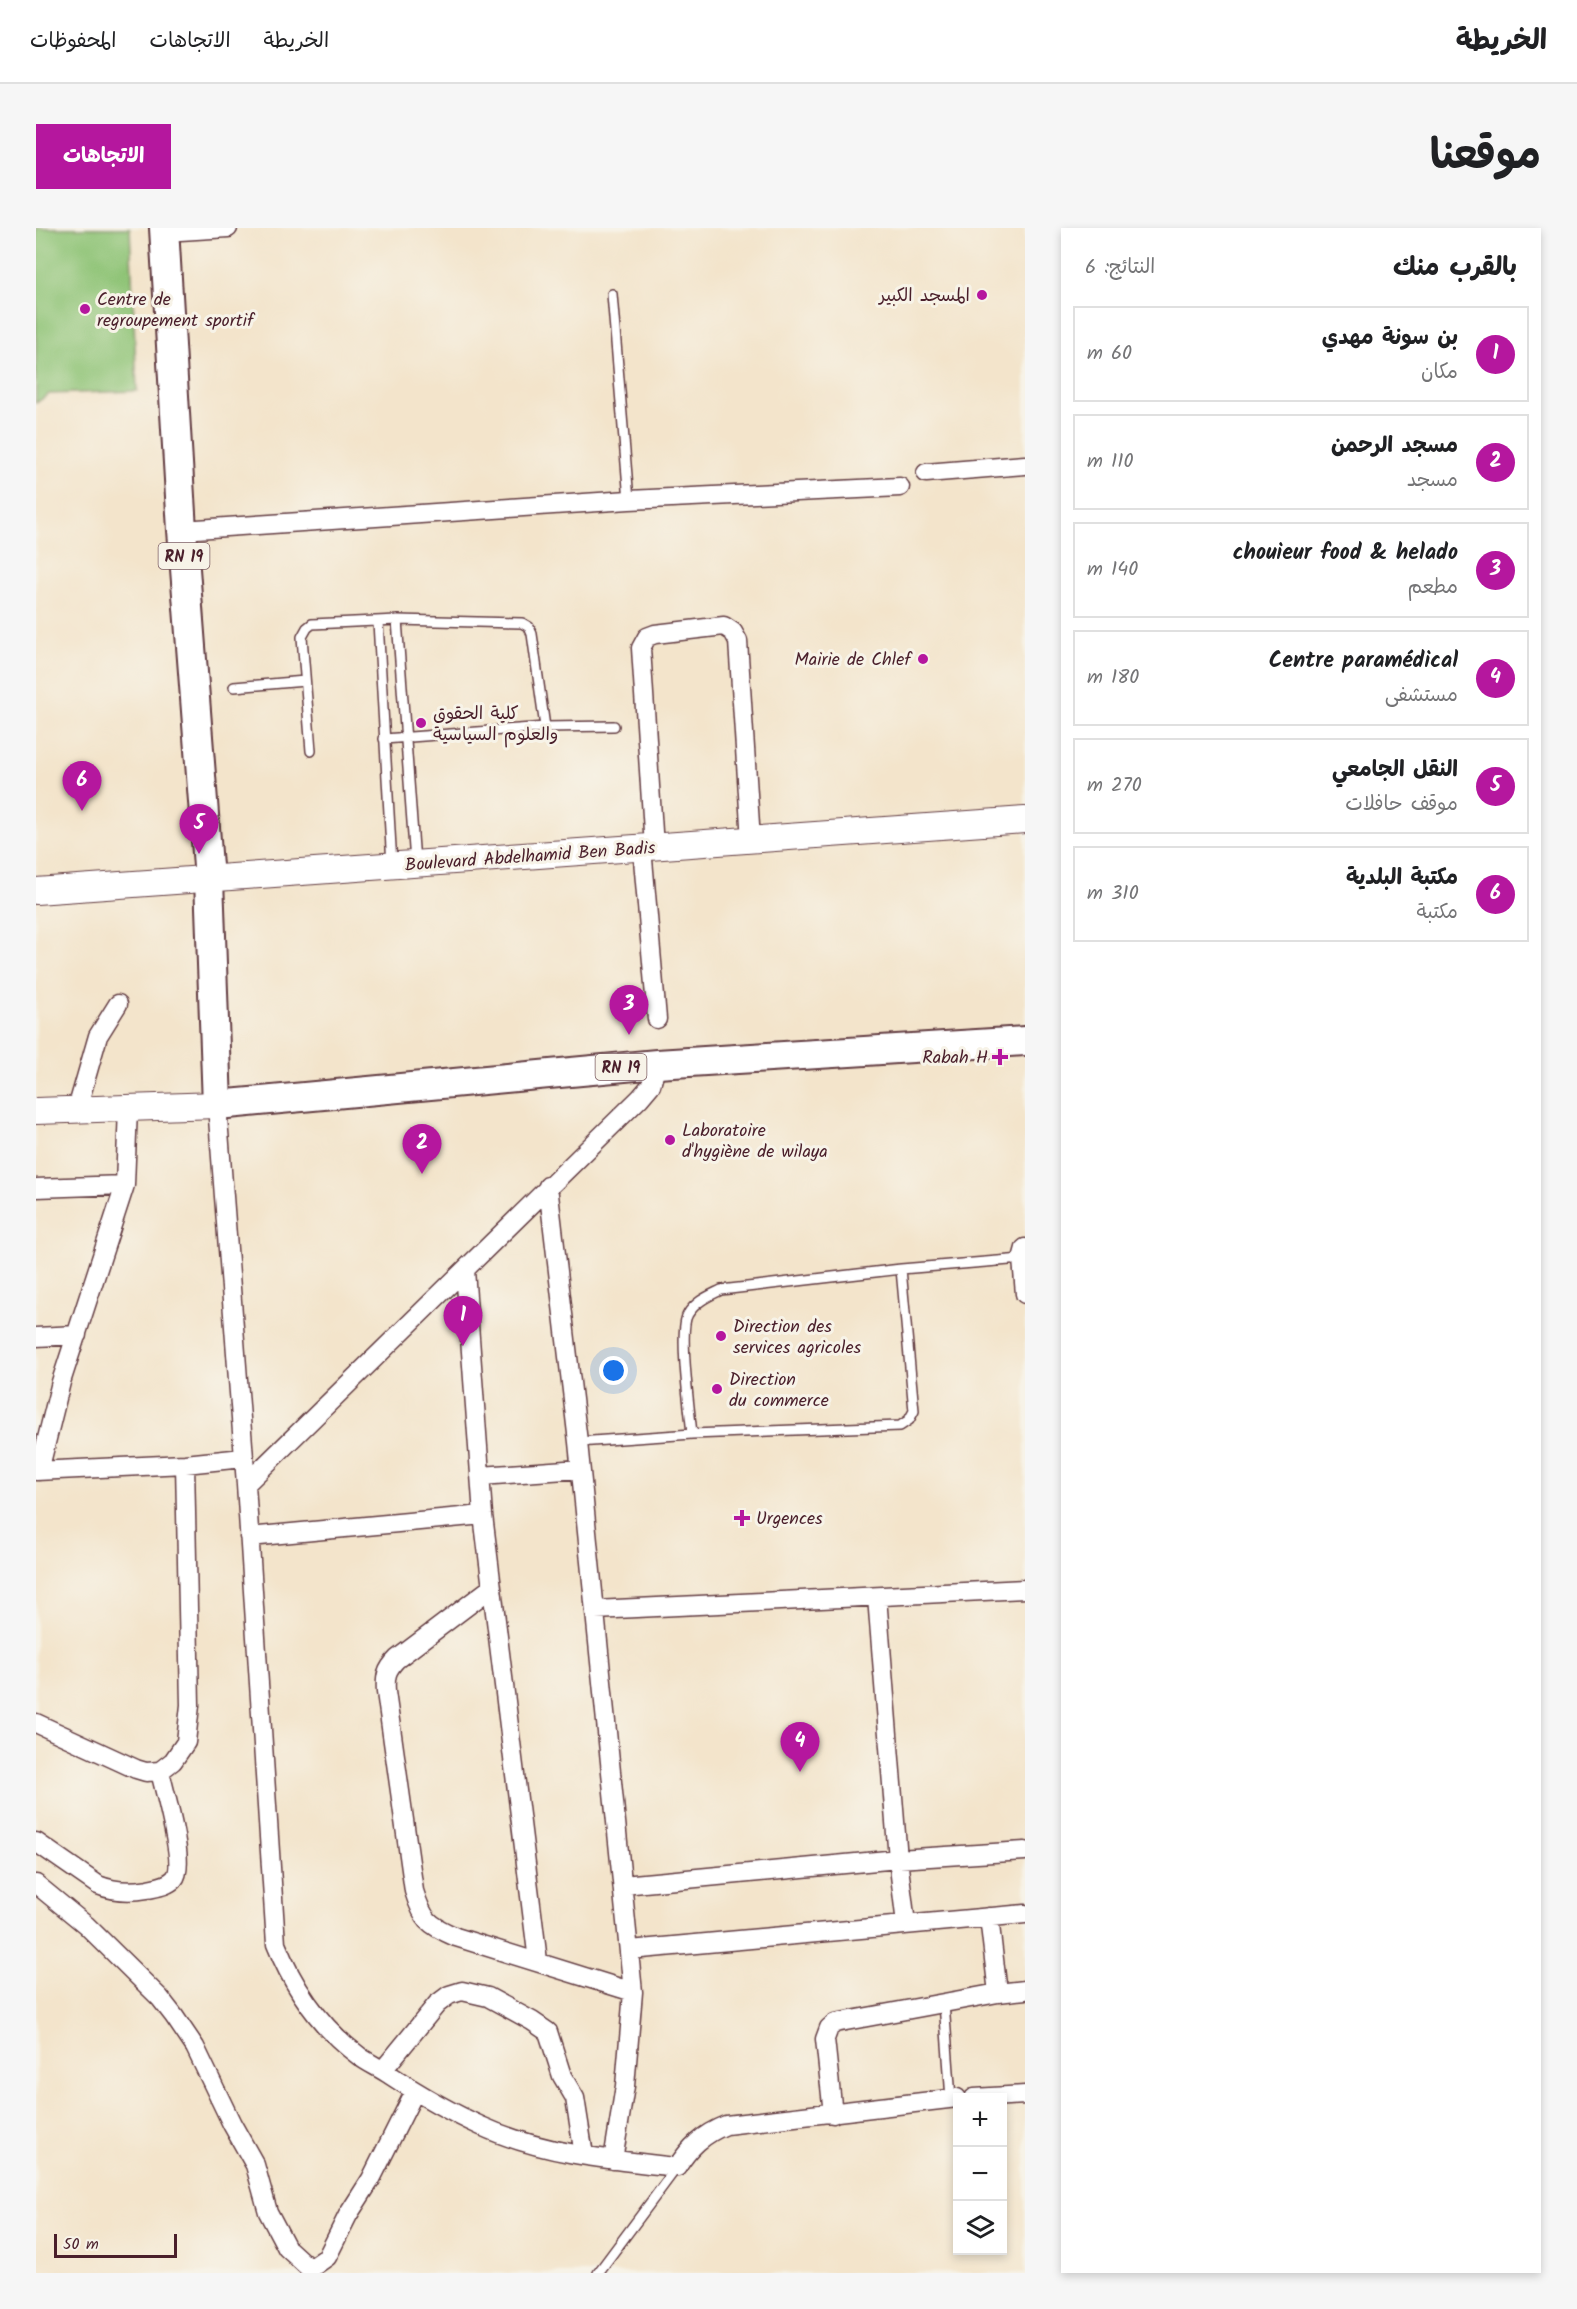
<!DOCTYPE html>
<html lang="ar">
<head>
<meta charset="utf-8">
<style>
  :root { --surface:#fff; --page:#f6f6f6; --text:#202124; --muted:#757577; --line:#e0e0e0; --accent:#b5179e }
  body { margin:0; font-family:Kalam,"Playpen Sans Arabic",sans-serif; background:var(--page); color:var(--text); direction:rtl }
  .controls { position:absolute; right:18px; bottom:18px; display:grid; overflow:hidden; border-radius:0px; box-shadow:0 3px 9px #0003 }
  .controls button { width:54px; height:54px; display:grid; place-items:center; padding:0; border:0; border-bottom:2px solid var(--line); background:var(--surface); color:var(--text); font:30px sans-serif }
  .scale { position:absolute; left:18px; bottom:15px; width:123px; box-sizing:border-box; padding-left:6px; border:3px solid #4a1f2b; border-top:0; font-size:16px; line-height:21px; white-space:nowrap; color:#4a1f2b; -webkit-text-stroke:4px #f7f3e8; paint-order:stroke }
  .you { position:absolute; left:578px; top:1143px; width:21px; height:21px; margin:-15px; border:4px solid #fff; border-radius:50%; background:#1a73e8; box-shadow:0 0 0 9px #1a73e833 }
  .badge { display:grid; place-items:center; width:39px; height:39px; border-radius:50%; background:var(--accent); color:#fff; font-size:20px; font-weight:700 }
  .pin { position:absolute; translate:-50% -50px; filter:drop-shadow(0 2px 3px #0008) }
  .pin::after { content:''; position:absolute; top:32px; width:21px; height:18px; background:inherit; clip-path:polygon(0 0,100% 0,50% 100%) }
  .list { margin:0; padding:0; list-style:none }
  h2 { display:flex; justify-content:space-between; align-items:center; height:78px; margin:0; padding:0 24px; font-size:26px }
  h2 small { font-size:20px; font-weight:400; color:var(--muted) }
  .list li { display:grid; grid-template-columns:39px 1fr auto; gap:18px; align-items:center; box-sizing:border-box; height:96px; margin:0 12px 12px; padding:0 12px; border:2px solid var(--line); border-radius:0px }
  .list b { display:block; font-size:22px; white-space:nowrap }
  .list p { margin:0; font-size:20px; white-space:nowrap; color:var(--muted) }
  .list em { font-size:20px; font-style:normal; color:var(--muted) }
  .icon { flex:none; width:33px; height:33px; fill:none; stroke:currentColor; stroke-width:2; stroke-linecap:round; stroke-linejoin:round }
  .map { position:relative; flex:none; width:989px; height:2045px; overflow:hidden; direction:ltr; border-radius:0px }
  header { display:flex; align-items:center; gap:36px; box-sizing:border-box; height:84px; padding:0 30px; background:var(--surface); border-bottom:2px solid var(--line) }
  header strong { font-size:28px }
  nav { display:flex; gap:33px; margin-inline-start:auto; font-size:21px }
  .intro { display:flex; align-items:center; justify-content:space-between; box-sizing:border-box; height:144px; padding:0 36px }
  h1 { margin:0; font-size:42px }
  .button { padding:15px 27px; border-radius:0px; background:var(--accent); color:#fff; font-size:21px; font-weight:700 }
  main { display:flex; gap:36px; padding:0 36px }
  aside { flex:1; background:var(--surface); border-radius:0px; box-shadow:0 3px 9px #0003 }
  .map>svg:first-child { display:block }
</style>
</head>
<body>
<header>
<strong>الخريطة</strong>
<nav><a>الخريطة</a><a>الاتجاهات</a><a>المحفوظات</a></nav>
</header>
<div class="intro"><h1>موقعنا</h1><a class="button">الاتجاهات</a></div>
<main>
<aside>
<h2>بالقرب منك<small>النتائج: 6</small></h2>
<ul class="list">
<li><span class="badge">1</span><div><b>بن سونة مهدي</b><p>مكان</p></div><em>60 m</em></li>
<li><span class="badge">2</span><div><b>مسجد الرحمن</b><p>مسجد</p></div><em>110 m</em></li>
<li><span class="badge">3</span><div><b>chouieur food &amp; helado</b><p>مطعم</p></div><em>140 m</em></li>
<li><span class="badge">4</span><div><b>Centre paramédical</b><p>مستشفى</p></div><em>180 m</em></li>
<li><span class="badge">5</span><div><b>النقل الجامعي</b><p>موقف حافلات</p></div><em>270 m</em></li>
<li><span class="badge">6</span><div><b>مكتبة البلدية</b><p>مكتبة</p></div><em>310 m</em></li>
</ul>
</aside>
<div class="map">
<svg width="989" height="2045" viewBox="0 0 989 2045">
  <rect width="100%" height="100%" fill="#f7f3e8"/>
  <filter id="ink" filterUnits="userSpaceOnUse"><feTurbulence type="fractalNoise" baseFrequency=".0167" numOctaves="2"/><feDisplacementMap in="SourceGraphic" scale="12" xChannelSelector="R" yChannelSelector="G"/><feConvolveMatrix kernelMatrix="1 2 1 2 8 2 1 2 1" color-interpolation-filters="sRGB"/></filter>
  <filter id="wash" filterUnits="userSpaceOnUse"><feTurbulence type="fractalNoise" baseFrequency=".008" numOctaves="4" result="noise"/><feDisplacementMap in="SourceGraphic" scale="24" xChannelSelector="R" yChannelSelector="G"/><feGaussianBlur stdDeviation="1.35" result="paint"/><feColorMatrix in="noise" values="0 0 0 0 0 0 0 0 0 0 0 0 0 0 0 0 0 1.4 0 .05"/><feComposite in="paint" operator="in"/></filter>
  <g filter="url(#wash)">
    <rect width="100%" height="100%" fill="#f3e4cb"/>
    <path fill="#8dc375" stroke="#6c7150" stroke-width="1.5" d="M 0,0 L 94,0 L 101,163 L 13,166 L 0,175 Z"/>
  </g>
  <g filter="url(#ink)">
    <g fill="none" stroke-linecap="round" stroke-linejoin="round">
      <g stroke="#633d43" stroke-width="12">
        <path id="lane" d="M 576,66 L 593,272
          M 361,392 L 379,634
          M 342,394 L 356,637
          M 198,459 L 269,453
          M 348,511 L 509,499 L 578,498
          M 275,523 L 266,409 L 271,400 L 276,396 L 361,392 L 486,395 L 493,399 L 496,406 L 509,499
          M 656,1206 C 654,1184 642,1101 652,1086 C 660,1073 673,1068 685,1062 L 865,1041 L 986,1031
          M 542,1214 L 656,1206 L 864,1198 L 873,1192 L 878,1183 L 865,1041
          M 908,1775 L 915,1871
          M 562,2045 L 641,1939"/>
      </g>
      <g stroke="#633d43" stroke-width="21">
        <path id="street" d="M 128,4 L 192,0
          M 890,245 L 989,237
          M 146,302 L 593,272 L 864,259
          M 618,619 L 605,420 L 611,409 L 619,406 L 688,398 L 697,404 L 702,413 L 715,612
          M 606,620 L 621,791
          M 181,877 L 210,1256 L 240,1716 C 258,1761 284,1799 323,1828 C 332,1835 344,1840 354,1847 C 383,1866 414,1884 445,1898 C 506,1926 575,1932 641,1939 C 654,1919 667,1906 690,1897 L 921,1870
          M 41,881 L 62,808 L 82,776
          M 512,958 L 542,1214 L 597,1764 L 589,1858 L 577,1932
          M 0,960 L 89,957
          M 989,1020 L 986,1031 L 989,1066
          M 429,1042 L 447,1287 L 502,1733
          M 0,1109 L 41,1107
          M 0,1243 L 149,1236 L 207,1230
          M 3,1243 L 25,1154 L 89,957 L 92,880
          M 444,1248 L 544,1241
          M 210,1256 L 604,870 L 615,857 L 621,836
          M 213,1309 L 447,1287
          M 455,1360 L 361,1431 C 350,1442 349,1449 350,1464 L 378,1663 C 387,1692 392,1697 420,1709 L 597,1764
          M 841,1369 L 862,1631 L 870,1696
          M 559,1382 L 989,1361
          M 0,1495 L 100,1541 L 110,1544 L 124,1543 L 137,1533 L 150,1514 L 154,1477 L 149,1236
          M 0,1614 L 62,1657 C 79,1664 95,1664 112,1661 C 121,1659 131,1658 138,1651 C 151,1638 128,1563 124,1543
          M 0,1656 L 50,1697 L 124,1770 L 138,1788 L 159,1819 L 196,1896 L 219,1937 L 232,1984 L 251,2020 L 274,2041 L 291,2029 L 312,1987 L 335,1951 L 379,1863
          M 587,1657 L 862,1631 L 989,1623
          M 953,1689 L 962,1765
          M 594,1722 L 989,1686
          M 347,1842 L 401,1776 L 413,1767 L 426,1763 L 452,1769 L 496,1793 L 512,1804 L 526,1848 L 539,1870 L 548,1927
          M 938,1870 L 989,1867
          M 797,1886 L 789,1811 L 793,1800 L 799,1795 L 962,1765 L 989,1762"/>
      </g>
      <g stroke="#633d43" stroke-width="28">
        <path id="secondary" d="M 0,663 L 989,592
          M 0,883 L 181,877"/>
      </g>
      <g stroke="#633d43" stroke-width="32">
        <path id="primary" d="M 128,0 L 146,302 L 173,651 L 181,877 L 621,836 L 989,813"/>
      </g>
      <use href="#lane" stroke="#fff" stroke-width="9"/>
      <use href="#street" stroke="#fff" stroke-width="18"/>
      <use href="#secondary" stroke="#fff" stroke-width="26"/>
      <use href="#primary" stroke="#fff" stroke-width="28"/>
    </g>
  </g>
  <g fill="#b5179e" stroke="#f7f3e8" stroke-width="2">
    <circle cx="946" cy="67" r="6"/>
    <circle cx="49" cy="81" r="6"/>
    <circle cx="887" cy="431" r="6"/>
    <circle cx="385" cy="495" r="6"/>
    <path d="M961 820h6v6h6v6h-6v6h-6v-6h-6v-6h6z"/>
    <circle cx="634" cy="912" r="6"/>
    <circle cx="685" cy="1108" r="6"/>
    <circle cx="681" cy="1161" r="6"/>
    <path d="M703 1281h6v6h6v6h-6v6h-6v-6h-6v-6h6z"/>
  </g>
  <g text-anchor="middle" stroke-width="6" stroke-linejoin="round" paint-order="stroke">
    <g fill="#f7f3e8" stroke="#7e5f64" stroke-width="1.5">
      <rect x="122.5" y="315" width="51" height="26" rx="4.5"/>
      <rect x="559.5" y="826" width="51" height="26" rx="4.5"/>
    </g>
    <g font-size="16" font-weight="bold" fill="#4a1f2b">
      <text x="148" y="334">RN 19</text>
      <text x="585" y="845">RN 19</text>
    </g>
    <g font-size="18" fill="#4a1f2b" stroke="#f7f3e8" text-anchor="start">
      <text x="934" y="73" text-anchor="end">المسجد الكبير</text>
      <text x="61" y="77">Centre de<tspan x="61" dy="21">regroupement sportif</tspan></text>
      <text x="875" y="437" text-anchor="end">Mairie de Chlef</text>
      <text x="397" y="491">كلية الحقوق<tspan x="397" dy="21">والعلوم السياسية</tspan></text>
      <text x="952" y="835" text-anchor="end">Rabah H</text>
      <text x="646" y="908">Laboratoire<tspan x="646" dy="21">d'hygiène de wilaya</tspan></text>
      <text x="697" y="1104">Direction des<tspan x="697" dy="21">services agricoles</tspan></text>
      <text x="693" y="1157">Direction<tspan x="693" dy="21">du commerce</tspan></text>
      <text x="720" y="1296">Urgences</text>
    </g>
    <g font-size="18" fill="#4a1f2b" stroke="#f7f3e8">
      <text transform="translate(494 628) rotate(-4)" y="6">Boulevard Abdelhamid Ben Badis</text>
    </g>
  </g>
</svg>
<div class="controls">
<button>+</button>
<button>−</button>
<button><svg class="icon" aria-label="layers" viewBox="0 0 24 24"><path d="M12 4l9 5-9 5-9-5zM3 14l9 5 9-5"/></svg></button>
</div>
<div class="scale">50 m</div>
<div class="you"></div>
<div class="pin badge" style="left:427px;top:1118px">1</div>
<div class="pin badge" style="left:386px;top:946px">2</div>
<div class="pin badge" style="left:593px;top:807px">3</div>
<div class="pin badge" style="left:764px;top:1544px">4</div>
<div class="pin badge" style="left:163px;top:626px">5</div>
<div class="pin badge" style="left:46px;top:583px">6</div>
</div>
</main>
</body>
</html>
